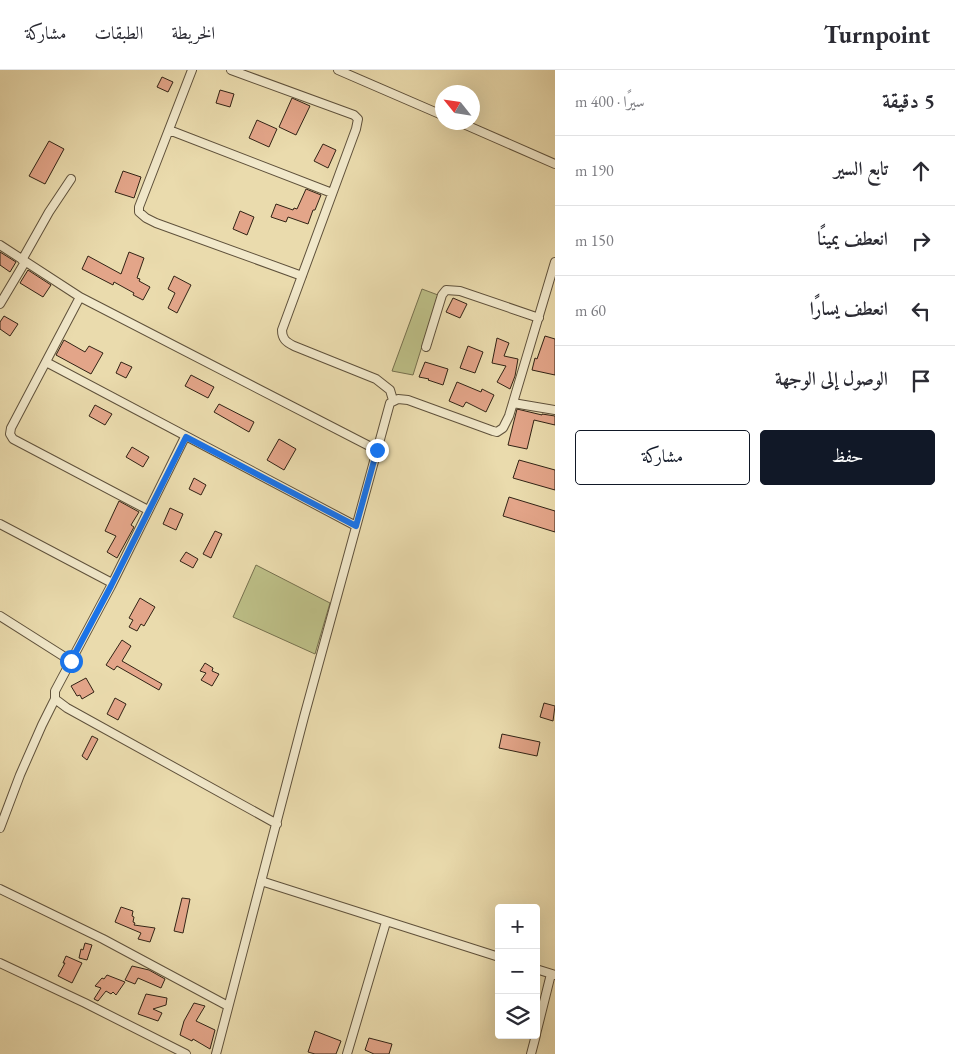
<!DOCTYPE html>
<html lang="ar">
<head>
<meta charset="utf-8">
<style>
  :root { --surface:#fff; --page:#f2f2f3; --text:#2b2b33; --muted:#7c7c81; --line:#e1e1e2; --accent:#111827 }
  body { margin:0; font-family:"EB Garamond",Amiri,serif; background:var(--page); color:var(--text); direction:rtl }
  .controls { position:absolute; right:15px; bottom:15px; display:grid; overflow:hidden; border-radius:5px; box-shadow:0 5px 20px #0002 }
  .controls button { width:45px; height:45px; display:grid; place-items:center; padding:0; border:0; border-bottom:1px solid var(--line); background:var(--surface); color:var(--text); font:25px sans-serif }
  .compass { position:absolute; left:435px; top:15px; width:45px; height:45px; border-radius:50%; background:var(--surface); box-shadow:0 5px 20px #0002; rotate:300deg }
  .stop { position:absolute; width:15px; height:15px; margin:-11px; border:4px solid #1a73e8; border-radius:50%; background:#fff }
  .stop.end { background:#1a73e8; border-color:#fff; box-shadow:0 1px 5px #0008 }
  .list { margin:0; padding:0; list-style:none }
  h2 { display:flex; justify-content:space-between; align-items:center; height:65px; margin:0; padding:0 20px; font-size:21px }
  h2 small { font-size:16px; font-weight:400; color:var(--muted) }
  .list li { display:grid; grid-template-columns:32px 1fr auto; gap:15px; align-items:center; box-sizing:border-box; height:70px; padding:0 20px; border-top:1px solid var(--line) }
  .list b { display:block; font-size:19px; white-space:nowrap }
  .list em { font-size:16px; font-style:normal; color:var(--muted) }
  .actions { display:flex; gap:10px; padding:15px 20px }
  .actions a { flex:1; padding:11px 0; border:1px solid var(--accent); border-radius:5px; text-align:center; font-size:18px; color:var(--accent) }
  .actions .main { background:var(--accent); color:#fff }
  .icon { flex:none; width:28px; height:28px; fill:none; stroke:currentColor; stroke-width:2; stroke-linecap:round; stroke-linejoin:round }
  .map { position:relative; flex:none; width:555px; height:984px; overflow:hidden; direction:ltr }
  header { display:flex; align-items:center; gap:30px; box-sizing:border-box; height:70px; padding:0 25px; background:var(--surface); border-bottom:1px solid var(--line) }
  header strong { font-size:24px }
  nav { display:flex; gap:28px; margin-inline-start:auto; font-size:18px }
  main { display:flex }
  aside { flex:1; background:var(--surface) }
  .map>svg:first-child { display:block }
</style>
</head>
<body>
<header>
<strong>Turnpoint</strong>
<nav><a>الخريطة</a><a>الطبقات</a><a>مشاركة</a></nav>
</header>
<main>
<aside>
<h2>5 دقيقة<small>سيرًا · 400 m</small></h2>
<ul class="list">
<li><svg class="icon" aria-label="ahead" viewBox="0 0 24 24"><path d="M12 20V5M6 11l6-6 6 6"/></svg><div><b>تابع السير</b></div><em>190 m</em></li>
<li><svg class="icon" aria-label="right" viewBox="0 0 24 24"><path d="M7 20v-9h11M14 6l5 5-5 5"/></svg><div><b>انعطف يمينًا</b></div><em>150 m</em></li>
<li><svg class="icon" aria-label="left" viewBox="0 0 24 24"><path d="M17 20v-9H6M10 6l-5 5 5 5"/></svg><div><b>انعطف يسارًا</b></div><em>60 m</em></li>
<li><svg class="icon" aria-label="arrive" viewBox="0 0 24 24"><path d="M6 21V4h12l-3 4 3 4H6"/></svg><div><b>الوصول إلى الوجهة</b></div></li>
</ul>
<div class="actions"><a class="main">حفظ</a><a>مشاركة</a></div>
</aside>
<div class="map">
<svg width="555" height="984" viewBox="0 0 555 984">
  <rect width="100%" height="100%" fill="#eadbad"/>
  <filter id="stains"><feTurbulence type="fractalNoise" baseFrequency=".004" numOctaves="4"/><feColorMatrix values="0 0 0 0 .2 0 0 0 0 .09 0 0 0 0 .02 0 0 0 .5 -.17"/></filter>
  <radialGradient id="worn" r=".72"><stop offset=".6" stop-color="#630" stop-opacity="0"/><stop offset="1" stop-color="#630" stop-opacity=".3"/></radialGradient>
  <path fill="#bcbe86" stroke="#76704e" d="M 422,219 L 438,225 L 413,305 L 392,301 Z
    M 256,495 L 330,533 L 315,584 L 233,547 Z"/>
  <path fill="#e3a589" stroke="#312315" d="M 162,7 L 173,12 L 168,22 L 157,17 Z
    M 220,20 L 234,24 L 230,37 L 216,33 Z
    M 292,28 L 310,36 L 296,65 L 279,57 Z
    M 257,50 L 277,59 L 269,77 L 249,68 Z
    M 49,71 L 64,79 L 45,114 L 29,106 Z
    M 323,74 L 336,80 L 328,98 L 314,91 Z
    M 123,101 L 141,107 L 134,128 L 115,122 Z
    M 306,119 L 321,125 L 315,140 L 313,140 L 308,154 L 288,147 L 286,152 L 271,147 L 276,134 L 293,140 L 294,138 L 297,139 Z
    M 240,141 L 254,147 L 247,165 L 233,159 Z
    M 0,182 L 16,192 L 10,202 L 0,195 Z
    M 129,182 L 144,188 L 137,208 L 140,209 L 139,211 L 150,217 L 143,230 L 133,225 L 134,223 L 114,212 L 113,215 L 82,199 L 88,186 L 121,204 Z
    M 28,200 L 51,215 L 43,227 L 20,213 Z
    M 174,206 L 191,215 L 177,243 L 168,238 L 175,223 L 168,219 Z
    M 453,228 L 467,234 L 460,248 L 446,242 Z
    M 4,246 L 18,254 L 10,266 L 0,259 L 0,252 Z
    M 545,266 L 555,269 L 555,305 L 532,300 L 535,288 L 537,289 Z
    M 497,268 L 509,273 L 504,286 L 518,289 L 515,306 L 510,319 L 497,312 L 506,296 L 492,293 Z
    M 64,270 L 85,282 L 89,276 L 103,283 L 91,304 L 56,285 Z
    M 468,276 L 483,282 L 475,303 L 460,298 Z
    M 121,292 L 132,297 L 126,308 L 116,303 Z
    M 425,292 L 448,299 L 443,315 L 428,310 L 429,309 L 419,307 Z
    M 191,305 L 214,317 L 208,328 L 185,316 Z
    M 457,312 L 481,322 L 482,319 L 494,325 L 486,342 L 466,332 L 463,337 L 449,331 Z
    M 219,334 L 254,352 L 249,362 L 214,342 Z
    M 95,335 L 112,344 L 105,355 L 89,346 Z
    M 517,339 L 542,345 L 542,344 L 555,346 L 555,355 L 534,350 L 527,379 L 508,375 Z
    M 279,369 L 296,379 L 284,400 L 267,390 Z
    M 132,377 L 149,387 L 143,397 L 126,387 Z
    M 519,390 L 555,400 L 555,420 L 513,408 Z
    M 194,408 L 206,415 L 201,425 L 189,419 Z
    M 509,427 L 555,441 L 555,462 L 503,446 Z
    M 119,431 L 139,442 L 131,455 L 134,457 L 117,488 L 107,482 L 116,466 L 105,461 Z
    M 170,438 L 183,444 L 176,460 L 163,454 Z
    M 215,461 L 222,464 L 211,488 L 203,484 Z
    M 186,482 L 198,489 L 193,498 L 180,491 Z
    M 140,528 L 155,537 L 144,556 L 141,554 L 137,561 L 129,557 L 133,550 L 129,548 Z
    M 122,570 L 131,576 L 122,591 L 162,614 L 159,620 L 117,596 L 114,600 L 106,595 Z
    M 205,593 L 213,598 L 212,601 L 219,604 L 212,616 L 201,610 L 206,603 L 200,601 Z
    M 86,608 L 94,622 L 82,629 L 80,625 L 77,626 L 71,616 Z
    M 115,628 L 126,634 L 118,650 L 107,644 Z
    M 544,633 L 555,636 L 553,651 L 540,647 Z
    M 502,664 L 540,672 L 537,686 L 499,678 Z
    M 92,666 L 98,669 L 87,690 L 82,686 Z
    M 182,828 L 190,829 L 183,863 L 174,861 Z
    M 121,837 L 133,841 L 132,846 L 134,847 L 133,852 L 135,853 L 134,855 L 155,858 L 150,872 L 138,869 L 141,863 L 115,852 Z
    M 85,873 L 92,875 L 87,890 L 79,888 L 81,879 L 83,880 Z
    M 66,886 L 82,893 L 72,913 L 58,906 L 65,893 L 63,893 Z
    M 132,896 L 149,900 L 165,909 L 161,918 L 138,908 L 135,914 L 125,910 Z
    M 107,905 L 125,912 L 116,925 L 113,922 L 111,924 L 106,921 L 98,931 L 94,929 L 101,918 L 95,916 L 102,908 L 104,909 Z
    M 146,924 L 167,928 L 166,935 L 153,939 L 162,943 L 158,951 L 138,944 Z
    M 194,933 L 205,936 L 196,951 L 215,960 L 210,979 L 193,969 L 192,971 L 180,965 L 184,951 Z
    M 315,961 L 341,971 L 336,984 L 315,984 L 308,982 Z
    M 369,968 L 392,974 L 389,984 L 374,984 L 365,980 Z"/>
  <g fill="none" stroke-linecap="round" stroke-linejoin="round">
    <g stroke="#5f513b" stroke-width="10">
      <path id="minor" d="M 192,0 L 139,137 L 139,142 L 146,148 L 156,153 L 302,206
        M 231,0 L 354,45 L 358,49 L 356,59 L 282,260 C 282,269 286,272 294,276 L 376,309 L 390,320 L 393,330
        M 338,0 L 442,45
        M 459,52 L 555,94
        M 169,60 L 332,123
        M 0,175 L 80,227 L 377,380
        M 22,190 L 49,142 L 71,109
        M 80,227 L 11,358 L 10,364 L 13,369 L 148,440
        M 0,234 L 25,192
        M 426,277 L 442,225 L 446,220 L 460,221 L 539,248
        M 46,292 L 356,456
        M 513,333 L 555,340
        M 0,454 L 112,513
        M 0,546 L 71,591
        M 55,629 L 67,638 L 277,754
        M 0,758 L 20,705 L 42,655 L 55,629 L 55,621 L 111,516 L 185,367
        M 261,811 L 499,887
        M 0,819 L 103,869 L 228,936
        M 0,893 L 85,933 L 186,984
        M 536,899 L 555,905
        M 536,964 L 551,904
        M 216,984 L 304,647 L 390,333 L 398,329 L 408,330 L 493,361 L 497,362 L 503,358 L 509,346 L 555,192
        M 347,984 L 386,852
        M 531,984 L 536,965"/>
    </g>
    <use href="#minor" stroke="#f1e8ca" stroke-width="8"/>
  </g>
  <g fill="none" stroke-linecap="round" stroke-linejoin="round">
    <path stroke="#1a73e8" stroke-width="6" d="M 71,591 L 111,516 L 186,367 L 356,456 L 377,380"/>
  </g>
  <rect width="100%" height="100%" filter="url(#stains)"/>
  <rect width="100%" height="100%" fill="url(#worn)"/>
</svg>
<div class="controls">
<button>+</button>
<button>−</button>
<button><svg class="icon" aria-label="layers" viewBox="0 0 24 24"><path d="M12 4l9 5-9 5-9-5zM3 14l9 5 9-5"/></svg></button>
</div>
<svg class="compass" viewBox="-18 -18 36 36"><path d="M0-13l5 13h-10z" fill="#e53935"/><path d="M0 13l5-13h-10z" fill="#7c7c81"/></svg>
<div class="stop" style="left:71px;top:591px"></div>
<div class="stop end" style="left:377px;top:380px"></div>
</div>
</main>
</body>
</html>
